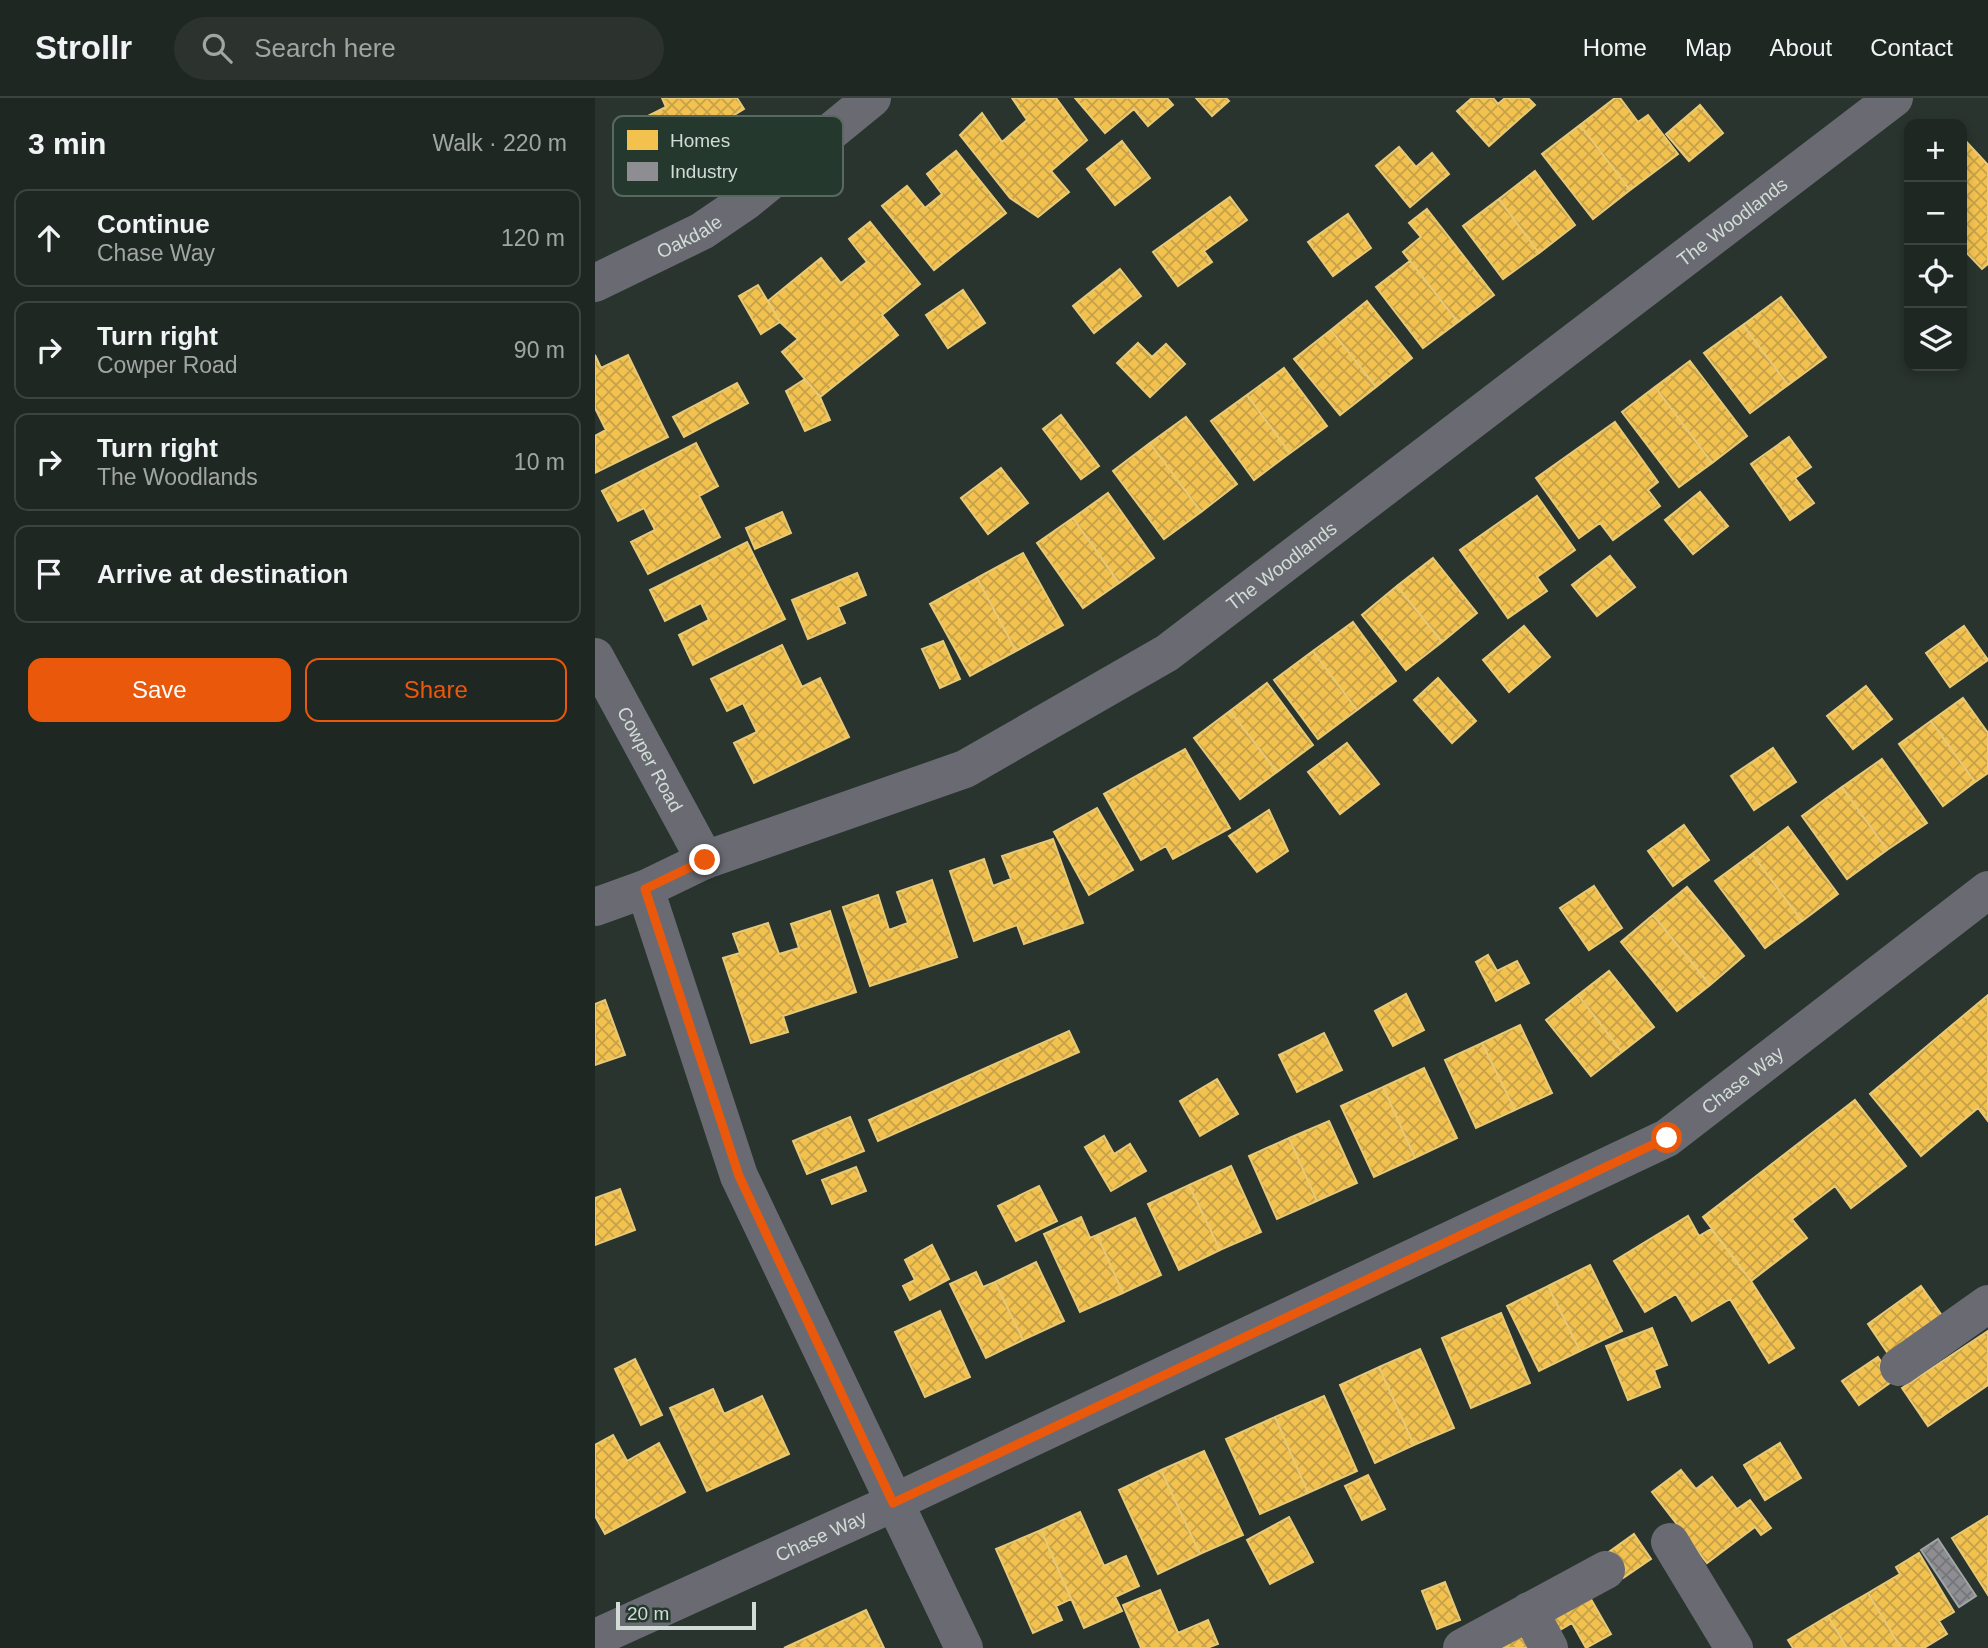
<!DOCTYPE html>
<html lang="en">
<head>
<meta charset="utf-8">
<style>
  :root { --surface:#1f2722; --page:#2c332f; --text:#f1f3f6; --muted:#a1a5a5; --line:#3c4440; --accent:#ea580c }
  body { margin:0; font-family:Helvetica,sans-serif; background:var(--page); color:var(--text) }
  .controls { position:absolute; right:21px; top:21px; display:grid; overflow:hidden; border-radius:14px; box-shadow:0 4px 10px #0003 }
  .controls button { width:63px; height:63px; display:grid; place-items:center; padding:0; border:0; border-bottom:2px solid var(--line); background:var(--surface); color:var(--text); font:35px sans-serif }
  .scale { position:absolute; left:21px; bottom:18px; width:140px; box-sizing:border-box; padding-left:7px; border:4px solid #d0dcd5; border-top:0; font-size:19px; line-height:24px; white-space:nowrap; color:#d0dcd5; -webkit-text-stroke:5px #25382e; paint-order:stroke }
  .stop { position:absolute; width:21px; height:21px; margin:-16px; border:5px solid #ea580c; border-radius:50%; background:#fff }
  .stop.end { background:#ea580c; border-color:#fff; box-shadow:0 2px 7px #0008 }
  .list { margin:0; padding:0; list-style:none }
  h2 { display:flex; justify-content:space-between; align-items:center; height:91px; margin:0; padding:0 28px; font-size:30px }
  h2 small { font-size:23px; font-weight:400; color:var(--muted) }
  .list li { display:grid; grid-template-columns:46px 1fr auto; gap:21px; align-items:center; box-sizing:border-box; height:98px; margin:0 14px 14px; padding:0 14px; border:2px solid var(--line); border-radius:14px }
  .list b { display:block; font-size:26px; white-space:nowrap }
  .list p { margin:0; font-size:23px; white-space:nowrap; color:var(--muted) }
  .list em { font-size:23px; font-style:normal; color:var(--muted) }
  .actions { display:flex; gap:14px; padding:21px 28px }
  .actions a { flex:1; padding:16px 0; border:2px solid var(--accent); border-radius:14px; text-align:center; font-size:24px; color:var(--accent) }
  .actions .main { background:var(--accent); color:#fff }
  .icon { flex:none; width:38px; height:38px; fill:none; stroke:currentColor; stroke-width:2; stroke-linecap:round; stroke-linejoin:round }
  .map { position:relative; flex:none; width:1393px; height:1550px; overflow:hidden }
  header { display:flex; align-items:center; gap:42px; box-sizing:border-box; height:98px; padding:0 35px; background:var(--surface); border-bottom:2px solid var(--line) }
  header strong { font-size:33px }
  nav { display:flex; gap:38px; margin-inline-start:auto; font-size:24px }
  .search { width:490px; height:63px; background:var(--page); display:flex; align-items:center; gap:18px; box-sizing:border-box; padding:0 24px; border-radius:38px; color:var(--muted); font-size:26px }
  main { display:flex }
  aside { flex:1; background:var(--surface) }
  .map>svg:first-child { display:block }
</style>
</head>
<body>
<header>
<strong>Strollr</strong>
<div class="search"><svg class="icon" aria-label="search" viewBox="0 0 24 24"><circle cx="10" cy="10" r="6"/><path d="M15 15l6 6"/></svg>Search here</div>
<nav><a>Home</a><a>Map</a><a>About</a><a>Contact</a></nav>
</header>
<main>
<aside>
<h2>3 min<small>Walk · 220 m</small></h2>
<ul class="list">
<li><svg class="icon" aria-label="ahead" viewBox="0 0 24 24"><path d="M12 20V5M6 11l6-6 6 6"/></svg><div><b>Continue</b><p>Chase Way</p></div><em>120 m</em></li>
<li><svg class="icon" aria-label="right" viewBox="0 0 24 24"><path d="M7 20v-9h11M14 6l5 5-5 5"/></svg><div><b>Turn right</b><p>Cowper Road</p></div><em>90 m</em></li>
<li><svg class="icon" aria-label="right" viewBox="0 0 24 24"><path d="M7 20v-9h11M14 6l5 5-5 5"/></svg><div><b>Turn right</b><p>The Woodlands</p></div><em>10 m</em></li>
<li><svg class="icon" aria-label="arrive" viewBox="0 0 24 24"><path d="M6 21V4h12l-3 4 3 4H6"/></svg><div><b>Arrive at destination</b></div></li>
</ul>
<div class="actions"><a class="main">Save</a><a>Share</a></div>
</aside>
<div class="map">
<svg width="1393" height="1550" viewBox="0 0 1393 1550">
  <defs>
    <pattern id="homes-cross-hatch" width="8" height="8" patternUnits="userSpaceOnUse" patternTransform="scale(1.75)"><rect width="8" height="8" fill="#f2c14e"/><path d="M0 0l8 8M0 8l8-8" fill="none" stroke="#c5a14a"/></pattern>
    <pattern id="industry-cross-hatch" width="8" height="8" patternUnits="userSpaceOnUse" patternTransform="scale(1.75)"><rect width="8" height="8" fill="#8d8d92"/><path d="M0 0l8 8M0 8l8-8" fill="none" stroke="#757679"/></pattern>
  </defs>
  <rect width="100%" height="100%" fill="#29342e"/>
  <path fill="url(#homes-cross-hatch)" stroke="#e8c976" stroke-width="2" d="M 67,0 L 142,0 L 149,11 L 94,45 L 110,80 L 91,91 L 51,19 L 71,9 Z
    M 417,0 L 461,0 L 492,42 L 456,73 L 474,94 L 443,119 L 415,100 L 365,37 L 387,15 L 407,44 L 432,22 Z
    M 480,0 L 572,0 L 578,7 L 553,28 L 539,11 L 510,35 Z
    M 601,0 L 631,0 L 634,3 L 617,18 Z
    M 877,0 L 898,0 L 903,6 L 910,0 L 933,0 L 940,7 L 894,48 L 862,13 Z
    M 1020,0 L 1025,0 L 1043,24 L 1053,17 L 1083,56 L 1035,92 L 985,27 Z
    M 1105,7 L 1128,35 L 1094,63 L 1071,36 Z
    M 985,27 L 1035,92 L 998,121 L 947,56 Z
    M 1367,39 L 1393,67 L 1393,166 L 1387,171 L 1367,150 Z
    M 527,43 L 555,80 L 520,107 L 492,71 Z
    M 804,49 L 821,69 L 837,55 L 854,76 L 815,109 L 781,68 Z
    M 361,53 L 411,115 L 339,172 L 287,108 L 312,88 L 330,110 L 347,96 L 332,76 Z
    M 940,73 L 980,127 L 944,155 L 904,101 Z
    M 635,99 L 652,122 L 609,153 L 617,164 L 583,188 L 558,154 Z
    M 904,101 L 944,155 L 908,181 L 868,128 Z
    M 832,111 L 899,197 L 863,224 L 808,154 L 826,139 L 814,125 Z
    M 753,116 L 776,150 L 738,178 L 713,144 Z
    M 275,124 L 325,186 L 287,217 L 303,237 L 225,299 L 187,254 L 203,241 L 185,224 L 173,203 L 226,160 L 246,185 L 272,164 L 254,141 Z
    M 815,163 L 863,224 L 828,250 L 781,189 Z
    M 525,171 L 546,198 L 499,235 L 478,208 Z
    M 163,187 L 185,224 L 166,236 L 144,198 Z
    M 368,192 L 390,225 L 353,250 L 331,217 Z
    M 1186,199 L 1231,259 L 1193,287 L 1148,227 Z
    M 772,203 L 817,260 L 781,289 L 736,232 Z
    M 1148,227 L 1193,287 L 1155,315 L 1109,255 Z
    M 736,232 L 781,289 L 745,317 L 699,261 Z
    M 543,245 L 557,259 L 571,246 L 590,266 L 555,299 L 522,265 Z
    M 0,257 L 6,270 L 33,257 L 73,339 L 0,375 L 0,338 L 11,332 L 0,310 Z
    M 1095,263 L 1152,338 L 1117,365 L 1060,289 Z
    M 689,270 L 732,328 L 695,355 L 652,297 Z
    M 210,281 L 225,299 L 235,322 L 210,333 L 191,293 Z
    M 142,285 L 153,305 L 89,339 L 78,319 Z
    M 1060,289 L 1117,365 L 1084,389 L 1027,314 Z
    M 652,297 L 695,355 L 659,382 L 616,323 Z
    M 466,317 L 504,368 L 486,381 L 448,331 Z
    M 591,319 L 642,386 L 606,414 L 555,345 Z
    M 1020,324 L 1063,384 L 1053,392 L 1065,408 L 1018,442 L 1005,425 L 984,440 L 941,380 Z
    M 1194,339 L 1216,369 L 1200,380 L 1219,405 L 1195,422 L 1156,366 Z
    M 101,345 L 123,388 L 104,398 L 125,439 L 53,476 L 36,444 L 60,432 L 49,410 L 23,423 L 7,393 Z
    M 555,345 L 606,414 L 569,441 L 518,373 Z
    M 406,370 L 433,405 L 393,436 L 366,400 Z
    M 1105,394 L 1133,428 L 1098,456 L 1070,422 Z
    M 513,395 L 559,460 L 524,485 L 478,420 Z
    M 942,398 L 980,452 L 942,479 L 952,493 L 913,520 L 865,452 Z
    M 187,414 L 196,435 L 160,451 L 151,430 Z
    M 478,420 L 524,485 L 488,510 L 442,445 Z
    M 152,444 L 190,521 L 98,567 L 84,537 L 114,522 L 106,505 L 70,523 L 55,492 Z
    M 428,455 L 468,527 L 421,553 L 382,480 Z
    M 1015,458 L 1040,489 L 1002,518 L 977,487 Z
    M 838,460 L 882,515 L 847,544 L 802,488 Z
    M 262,475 L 271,497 L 243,509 L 250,525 L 213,541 L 197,502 Z
    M 382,480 L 421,553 L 375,578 L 335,506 Z
    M 802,488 L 847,544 L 811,572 L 767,517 Z
    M 758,524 L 801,583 L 762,612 L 718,553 Z
    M 929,528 L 955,559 L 914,594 L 888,562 Z
    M 1369,528 L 1393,562 L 1355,589 L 1331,555 Z
    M 348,543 L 365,581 L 345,590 L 327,551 Z
    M 187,547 L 207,589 L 225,580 L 254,639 L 159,685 L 139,645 L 162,634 L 148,605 L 132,613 L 116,581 Z
    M 718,553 L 762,612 L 723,641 L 679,582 Z
    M 843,580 L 881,623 L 857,645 L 819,602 Z
    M 672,585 L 718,647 L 682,674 L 635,613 Z
    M 1271,588 L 1297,621 L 1258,651 L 1232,618 Z
    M 1368,600 L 1393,635 L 1393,675 L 1380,684 L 1336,623 Z
    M 635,613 L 682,674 L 645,701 L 599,640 Z
    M 1336,623 L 1380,684 L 1348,708 L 1304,646 Z
    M 752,645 L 784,686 L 745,716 L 713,674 Z
    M 1178,650 L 1201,684 L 1159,712 L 1136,678 Z
    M 590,651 L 635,730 L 578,761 L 571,748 L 546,762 L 509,696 Z
    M 1287,661 L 1332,725 L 1292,752 L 1247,689 Z
    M 1247,689 L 1292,752 L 1252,781 L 1207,718 Z
    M 502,710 L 538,772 L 494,797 L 459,734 Z
    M 674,712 L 693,753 L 662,774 L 634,738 Z
    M 1089,727 L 1114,762 L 1078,788 L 1053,753 Z
    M 1193,729 L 1243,796 L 1207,823 L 1157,756 Z
    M 458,741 L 488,825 L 429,846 L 422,827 L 379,843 L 355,773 L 389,761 L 398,788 L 416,781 L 407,758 Z
    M 1157,756 L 1207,823 L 1170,850 L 1120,783 Z
    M 337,782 L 362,859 L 275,888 L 248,809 L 283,797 L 294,832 L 313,825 L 302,794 Z
    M 999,788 L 1027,830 L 994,852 L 965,810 Z
    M 1092,789 L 1149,858 L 1115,887 L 1058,817 Z
    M 235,813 L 261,894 L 188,918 L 193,934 L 156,945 L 128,860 L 145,855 L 138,836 L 173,825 L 184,856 L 204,850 L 196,826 Z
    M 1058,817 L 1115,887 L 1082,913 L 1026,844 Z
    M 893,857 L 902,873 L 922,863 L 934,885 L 901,903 L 881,864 Z
    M 1014,873 L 1059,929 L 1027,954 L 983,897 Z
    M 811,896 L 829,932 L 798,948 L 780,913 Z
    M 983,897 L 1027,954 L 996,978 L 951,922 Z
    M 1393,897 L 1393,1023 L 1383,1010 L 1326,1058 L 1275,996 Z
    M 10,902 L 30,957 L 0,967 L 0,906 Z
    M 925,927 L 957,995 L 920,1012 L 887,945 Z
    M 474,933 L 484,954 L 283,1043 L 274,1022 Z
    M 729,935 L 747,972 L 702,994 L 684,957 Z
    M 887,945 L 920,1012 L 881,1030 L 850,962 Z
    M 829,970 L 862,1040 L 820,1060 L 788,989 Z
    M 622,981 L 643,1016 L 605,1038 L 585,1003 Z
    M 788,989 L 820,1060 L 779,1079 L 746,1008 Z
    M 1260,1002 L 1311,1068 L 1256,1110 L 1240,1088 L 1197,1121 L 1212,1140 L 1156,1183 L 1108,1119 Z
    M 255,1019 L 269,1053 L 212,1076 L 198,1043 Z
    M 734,1023 L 762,1085 L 722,1103 L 694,1040 Z
    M 509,1038 L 519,1056 L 535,1046 L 551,1073 L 516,1093 L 490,1049 Z
    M 694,1040 L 722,1103 L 682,1121 L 654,1058 Z
    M 636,1068 L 666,1134 L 625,1152 L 594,1087 Z
    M 261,1069 L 271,1093 L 237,1106 L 227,1082 Z
    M 594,1087 L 625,1152 L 584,1172 L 553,1106 Z
    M 444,1088 L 462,1123 L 421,1143 L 403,1108 Z
    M 25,1091 L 40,1132 L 0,1147 L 0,1100 Z
    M 1093,1118 L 1104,1138 L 1116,1131 L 1156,1183 L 1199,1250 L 1174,1265 L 1135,1201 L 1097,1223 L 1081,1196 L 1050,1214 L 1019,1163 Z
    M 486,1119 L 495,1140 L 502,1137 L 528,1195 L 485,1214 L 449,1136 Z
    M 540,1120 L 566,1177 L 528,1195 L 502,1137 Z
    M 337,1147 L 354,1181 L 315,1202 L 308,1188 L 320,1182 L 310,1162 Z
    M 441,1164 L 469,1223 L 428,1242 L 400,1184 Z
    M 995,1167 L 1027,1233 L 985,1253 L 953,1188 Z
    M 381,1174 L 388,1189 L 400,1184 L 428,1242 L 391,1260 L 355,1186 Z
    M 953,1188 L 985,1253 L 944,1273 L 912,1208 Z
    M 1326,1188 L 1348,1219 L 1294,1257 L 1273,1226 Z
    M 345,1213 L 375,1279 L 330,1299 L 300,1234 Z
    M 906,1215 L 935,1285 L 876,1310 L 847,1240 Z
    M 1057,1230 L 1072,1267 L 1059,1272 L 1065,1289 L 1033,1302 L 1011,1248 Z
    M 1393,1233 L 1393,1287 L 1333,1328 L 1307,1290 Z
    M 825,1251 L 859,1330 L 819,1347 L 784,1269 Z
    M 1283,1259 L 1299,1282 L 1264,1307 L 1247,1283 Z
    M 40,1261 L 67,1317 L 46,1327 L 20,1271 Z
    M 784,1269 L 819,1347 L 780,1365 L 745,1287 Z
    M 118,1291 L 129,1316 L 167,1298 L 194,1356 L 112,1393 L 75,1310 Z
    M 729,1298 L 762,1373 L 713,1395 L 680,1319 Z
    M 680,1319 L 713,1395 L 665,1416 L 631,1341 Z
    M 18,1337 L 32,1363 L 64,1345 L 90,1394 L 10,1436 L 0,1418 L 0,1347 Z
    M 1185,1345 L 1206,1380 L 1170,1402 L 1149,1367 Z
    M 609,1353 L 648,1437 L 605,1456 L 566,1372 Z
    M 566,1372 L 605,1456 L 563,1476 L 524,1392 Z
    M 1086,1372 L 1101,1391 L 1117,1379 L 1142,1411 L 1155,1402 L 1176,1430 L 1166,1437 L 1160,1429 L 1112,1465 L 1057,1394 Z
    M 773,1377 L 790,1411 L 767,1422 L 750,1388 Z
    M 485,1414 L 509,1468 L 531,1458 L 544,1488 L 520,1499 L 527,1513 L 489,1530 L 446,1432 Z
    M 1393,1418 L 1393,1497 L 1357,1440 Z
    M 694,1419 L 718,1464 L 675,1486 L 652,1442 Z
    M 446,1432 L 476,1501 L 461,1508 L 467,1522 L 438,1535 L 401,1451 Z
    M 1039,1436 L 1056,1461 L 1028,1480 L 1011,1456 Z
    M 1324,1455 L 1359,1514 L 1344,1523 L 1352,1536 L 1329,1550 L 1306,1550 L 1273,1495 L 1305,1476 L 1301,1469 Z
    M 850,1484 L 865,1522 L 842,1531 L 827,1493 Z
    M 565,1492 L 583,1535 L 613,1522 L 623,1546 L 612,1550 L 546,1550 L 528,1507 Z
    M 1273,1495 L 1306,1550 L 1252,1550 L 1233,1518 Z
    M 993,1496 L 1016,1536 L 991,1550 L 977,1525 L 960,1535 L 951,1520 Z
    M 271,1512 L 289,1550 L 189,1550 Z
    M 1233,1518 L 1252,1550 L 1198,1550 L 1193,1542 Z
    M 930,1531 L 941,1550 L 895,1550 Z"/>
  <path fill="url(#industry-cross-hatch)" stroke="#a1a5a6" stroke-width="2" d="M 1343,1441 L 1381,1498 L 1364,1509 L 1326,1452 Z"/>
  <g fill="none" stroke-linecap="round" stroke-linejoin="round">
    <g stroke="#6a6b72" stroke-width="38">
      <path id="s1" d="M 0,185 L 107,133 L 151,103 L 277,0"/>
      <path id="s2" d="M 0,559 L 110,762"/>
      <path d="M 50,791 L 144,1078 L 369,1550"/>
      <path id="s3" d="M 0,809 L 50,791 L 110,762 L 370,671 L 572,555 L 1299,0"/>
      <path d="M 1304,1269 L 1393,1206"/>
      <path d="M 1075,1444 L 1139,1550"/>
      <path d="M 934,1513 L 954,1550"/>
      <path id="s4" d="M 0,1540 L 298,1405 L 1072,1040 L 1393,792"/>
      <path d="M 867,1550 L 1011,1472"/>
    </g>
  </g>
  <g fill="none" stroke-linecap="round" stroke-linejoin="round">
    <path stroke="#ea580c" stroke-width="9" d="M 110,762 L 50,791 L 144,1078 L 298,1405 L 1072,1040"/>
  </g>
  <g text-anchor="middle" stroke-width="7" stroke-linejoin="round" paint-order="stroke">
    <g font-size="19" fill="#d0dcd5" stroke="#25382e">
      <text dy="7" stroke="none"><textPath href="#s3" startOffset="1339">The Woodlands</textPath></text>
      <text dy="7" stroke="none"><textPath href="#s1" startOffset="105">Oakdale</textPath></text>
      <text dy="7" stroke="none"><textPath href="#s3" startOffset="772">The Woodlands</textPath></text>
      <text dy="7" stroke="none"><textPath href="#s2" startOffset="116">Cowper Road</textPath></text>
      <text dy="7" stroke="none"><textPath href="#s4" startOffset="1278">Chase Way</textPath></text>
      <text dy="7" stroke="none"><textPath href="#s4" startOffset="248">Chase Way</textPath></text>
    </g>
  </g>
  <rect x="18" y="18" width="230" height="80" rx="10" fill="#25382e" stroke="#586960" stroke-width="2"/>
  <rect x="32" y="32" width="31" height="20" fill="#f2c14e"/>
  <rect x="32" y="64" width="31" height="19" fill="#8d8d92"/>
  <g font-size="19" fill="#d0dcd5">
    <text x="75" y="49">Homes</text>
    <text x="75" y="80">Industry</text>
  </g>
</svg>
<div class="controls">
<button>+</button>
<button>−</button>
<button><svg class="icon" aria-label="locate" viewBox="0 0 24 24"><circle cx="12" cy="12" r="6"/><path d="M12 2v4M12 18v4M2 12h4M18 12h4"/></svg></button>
<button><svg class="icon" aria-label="layers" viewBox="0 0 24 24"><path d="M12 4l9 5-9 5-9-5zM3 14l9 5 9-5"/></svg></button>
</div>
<div class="scale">20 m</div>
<div class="stop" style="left:1072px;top:1040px"></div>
<div class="stop end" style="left:110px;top:762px"></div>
</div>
</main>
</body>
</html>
